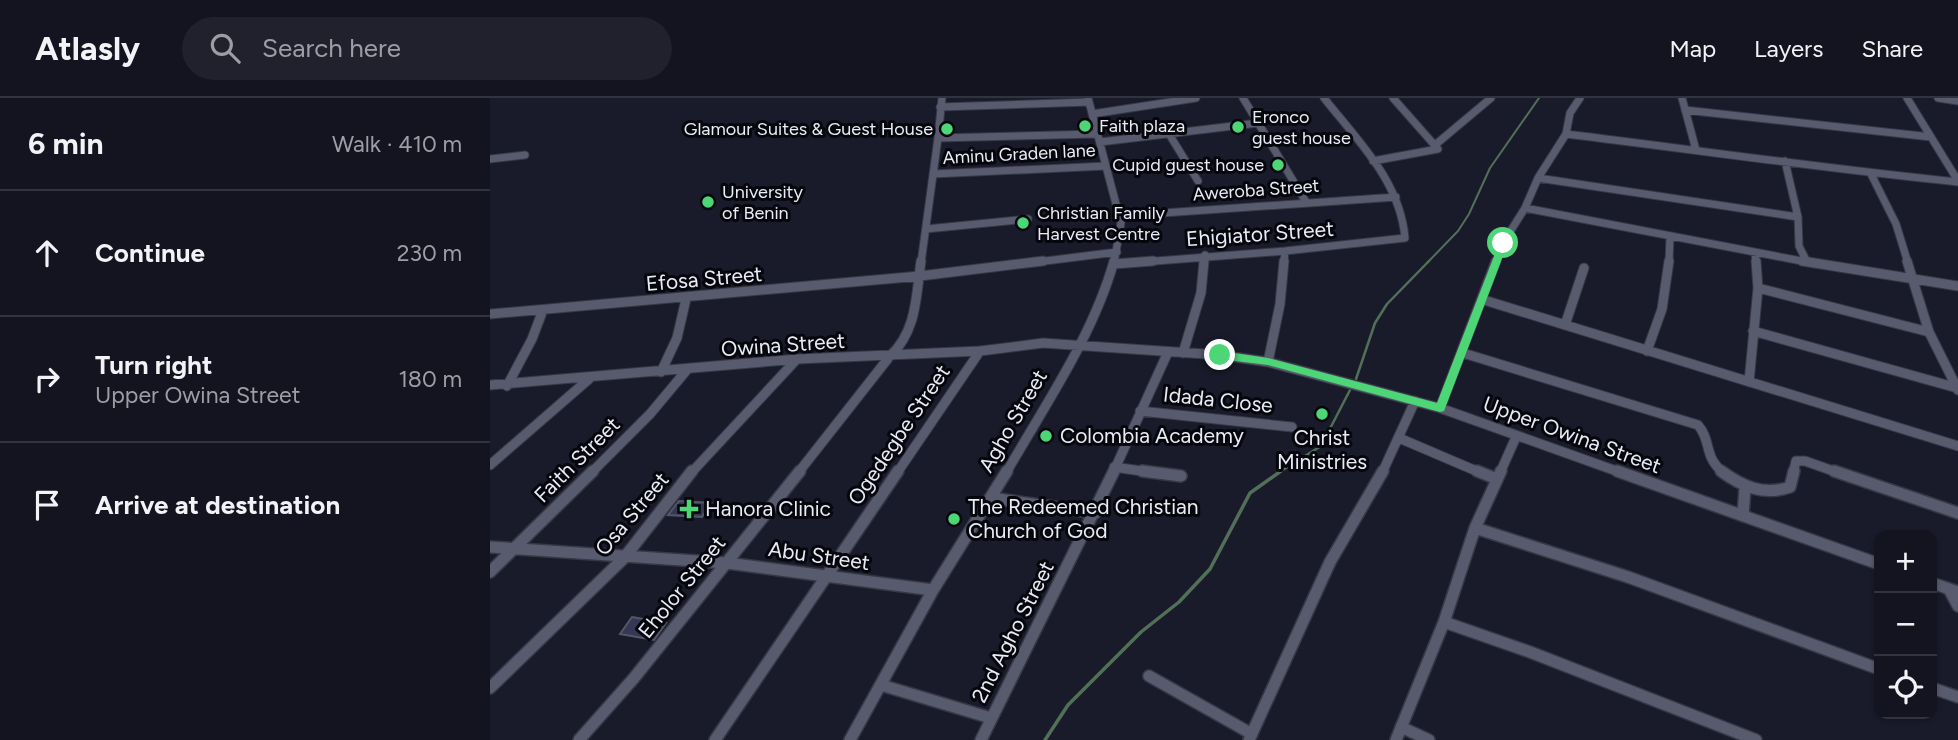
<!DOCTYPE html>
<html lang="en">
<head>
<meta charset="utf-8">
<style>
  :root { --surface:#131420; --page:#20212d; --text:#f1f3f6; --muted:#9d9ea5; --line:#32333e }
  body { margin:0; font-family:Figtree,sans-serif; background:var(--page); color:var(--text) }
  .controls { position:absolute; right:21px; bottom:21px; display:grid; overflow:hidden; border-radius:14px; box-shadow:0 2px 5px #0004 }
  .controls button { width:63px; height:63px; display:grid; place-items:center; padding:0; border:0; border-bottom:2px solid var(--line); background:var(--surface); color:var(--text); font:35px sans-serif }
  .stop { position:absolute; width:21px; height:21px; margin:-16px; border:5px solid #4cd676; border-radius:50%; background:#fff }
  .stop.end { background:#4cd676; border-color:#fff; box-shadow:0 2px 7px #0008 }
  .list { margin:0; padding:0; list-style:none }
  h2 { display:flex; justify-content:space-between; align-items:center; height:91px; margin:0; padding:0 28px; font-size:30px }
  h2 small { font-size:23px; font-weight:400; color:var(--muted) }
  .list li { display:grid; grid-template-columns:46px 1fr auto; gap:21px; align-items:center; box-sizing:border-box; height:126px; padding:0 28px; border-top:2px solid var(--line) }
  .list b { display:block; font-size:26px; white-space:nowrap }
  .list p { margin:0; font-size:23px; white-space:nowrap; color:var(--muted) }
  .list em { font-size:23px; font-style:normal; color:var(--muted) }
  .icon { flex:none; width:38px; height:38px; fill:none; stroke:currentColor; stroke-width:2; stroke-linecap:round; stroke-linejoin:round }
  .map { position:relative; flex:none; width:1468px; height:642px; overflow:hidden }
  header { display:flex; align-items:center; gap:42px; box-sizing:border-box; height:98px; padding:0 35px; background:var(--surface); border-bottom:2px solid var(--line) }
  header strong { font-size:33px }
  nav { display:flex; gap:38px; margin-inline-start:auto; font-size:24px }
  .search { width:490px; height:63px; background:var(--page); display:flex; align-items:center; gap:18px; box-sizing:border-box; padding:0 24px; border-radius:38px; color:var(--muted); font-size:26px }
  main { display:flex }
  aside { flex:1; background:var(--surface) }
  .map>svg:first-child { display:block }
</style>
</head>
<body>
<header>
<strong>Atlasly</strong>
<div class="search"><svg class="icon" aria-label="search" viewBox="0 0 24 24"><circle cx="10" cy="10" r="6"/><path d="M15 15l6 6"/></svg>Search here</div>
<nav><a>Map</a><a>Layers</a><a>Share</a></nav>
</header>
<main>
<aside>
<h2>6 min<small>Walk · 410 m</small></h2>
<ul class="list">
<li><svg class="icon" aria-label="ahead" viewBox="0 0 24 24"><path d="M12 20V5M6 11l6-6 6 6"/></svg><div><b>Continue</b></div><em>230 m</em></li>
<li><svg class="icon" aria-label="right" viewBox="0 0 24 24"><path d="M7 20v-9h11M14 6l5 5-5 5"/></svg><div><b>Turn right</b><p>Upper Owina Street</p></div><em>180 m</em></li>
<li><svg class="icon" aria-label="arrive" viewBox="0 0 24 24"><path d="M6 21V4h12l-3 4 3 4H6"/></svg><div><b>Arrive at destination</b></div></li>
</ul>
</aside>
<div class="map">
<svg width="1468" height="642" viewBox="0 0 1468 642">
  <rect width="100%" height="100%" fill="#191b2b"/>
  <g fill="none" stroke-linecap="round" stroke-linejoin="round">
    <path stroke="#527058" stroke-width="2" d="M 937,165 L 968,133 L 979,116 L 1000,70 L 1049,0"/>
    <path stroke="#527058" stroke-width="2.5" d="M 866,281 L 885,225 L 897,206 L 939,163
      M 788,375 L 831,348 L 860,292"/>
    <path stroke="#527058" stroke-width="3.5" d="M 555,642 L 578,607 L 651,534 L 689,504 L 720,471 L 760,395 L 791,373"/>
  </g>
  <path fill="#353755" stroke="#54566a" stroke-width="2" d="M 189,403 L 221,405 L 212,419 L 178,417 Z
    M 142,519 L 176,525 L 164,542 L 130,536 Z"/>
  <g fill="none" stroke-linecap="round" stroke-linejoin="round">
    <g stroke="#373845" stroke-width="9">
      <path id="minor-far2" d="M 452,0 L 448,40 L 606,36
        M 598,0 L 631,125 L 624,165
        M 753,0 L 816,104
        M 1192,0 L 1206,52
        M 1417,0 L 1468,83
        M 1448,0 L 1468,3
        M 450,9 L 599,4
        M 1195,12 L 1441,39
        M 602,16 L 706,0
        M 679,36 L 708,83
        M 1076,36 C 1207,52 1337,71 1468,84
        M 610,44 L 768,25
        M 945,47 L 1001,0
        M 0,61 L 35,57
        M 883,63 L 948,51 L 903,0
        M 1295,63 L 1308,119 L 1309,148 L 1317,164
        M 443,76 L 616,68
        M 1381,76 L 1406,126 L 1418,165
        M 1048,80 L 1308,119
        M 1035,110 L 1322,165
        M 629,118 L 906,99
        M 436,131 L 538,121
        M 1265,154 L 1266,165
        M 431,165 L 448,40
        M 539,165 L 627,154
        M 640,165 L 795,153 L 915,140 C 910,83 868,43 834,0
        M 714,165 L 715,157
        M 794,165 L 795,153
        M 1005,165 L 1013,145 L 1035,110 L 1048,80 L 1076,36 L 1080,15 L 1090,0
        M 1179,165 L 1180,138"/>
    </g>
    <g stroke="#373845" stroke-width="11">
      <path id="minor-far1" d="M 1312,163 L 1468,188
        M 1417,163 L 1439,234 L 1468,292
        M 624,166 L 663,163
        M 1268,190 L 1439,234
        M 994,202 L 1468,348
        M 0,216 L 430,178 L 553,163
        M 1075,227 L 1094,170
        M 1263,233 L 1467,290
        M 1157,253 L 1172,211 L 1179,163
        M 693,255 L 711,195 L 714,163
        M 973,255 L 1208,327 C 1222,343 1213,359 1234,375
        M 778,264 L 790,206 L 794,163
        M 171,274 L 187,240 L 196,201
        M 1259,284 L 1268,190 L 1266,163
        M 0,287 L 308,261 L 490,253 L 553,245 L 730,257 L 778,264 L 950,310 L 1132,375
        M 17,288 L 42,241 L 53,212
        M 950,310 L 1006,163
        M 650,313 L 802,329
        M 909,340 L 991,375
        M 0,367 L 99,281
        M 624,369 L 665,375
        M 101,375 L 160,316 L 196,273
        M 201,375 L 307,261
        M 308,375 L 400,258 C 427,233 426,198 431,163
        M 407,375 L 490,253
        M 516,375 C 555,307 603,238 624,163
        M 623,375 L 678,254
        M 892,375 L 925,303
        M 1010,375 L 1026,339
        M 1303,375 L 1306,363 L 1315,363 L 1349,375"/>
    </g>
    <g stroke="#373845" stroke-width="14">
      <path id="minor" d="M 652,373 L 691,378
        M 987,373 L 1007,381
        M 1127,373 L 1389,466
        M 1231,373 C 1253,389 1274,398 1300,389 L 1304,373
        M 1344,373 L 1468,415
        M 502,400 L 605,415
        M 1253,418 L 1255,389
        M 985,430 L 1138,479 L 1389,571
        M 0,449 L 237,465 L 443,492
        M 0,474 L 103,373
        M 1442,485 L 1468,494
        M 1459,491 L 1468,508
        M 954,524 L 1040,554 L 1266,642
        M 659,578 L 762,636
        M 391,587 L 501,620
        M 0,590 L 134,460 L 202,373
        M 1442,590 L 1468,599
        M 911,629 L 939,642
        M 89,642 L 144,580 L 310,373
        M 225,642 L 408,373
        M 360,642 L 443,492 L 517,373
        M 491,642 L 624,373
        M 759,642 L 840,464 L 893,373
        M 906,642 L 954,524 L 985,430 L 1011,373"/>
    </g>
    <use href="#minor-far2" stroke="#585a6e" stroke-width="7"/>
    <use href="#minor-far1" stroke="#585a6e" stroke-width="9"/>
    <use href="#minor" stroke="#585a6e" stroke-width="11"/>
  </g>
  <path fill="#4cd676" d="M 1010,143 L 1018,145 L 954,313 L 950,314 L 778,267 L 730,261 L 724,257 L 730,253 L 778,260 L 947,305 Z"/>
  <g fill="#4cd676" stroke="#06060d" stroke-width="2.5">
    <circle cx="595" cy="28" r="7"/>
    <circle cx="748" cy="29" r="7"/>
    <circle cx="457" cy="31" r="7"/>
    <circle cx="788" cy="67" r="7"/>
    <circle cx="218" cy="104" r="7"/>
    <circle cx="533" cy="125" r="7"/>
    <circle cx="832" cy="316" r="7"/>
    <circle cx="556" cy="338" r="7"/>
    <path d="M195.5 400.5h7v7h7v7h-7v7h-7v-7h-7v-7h7z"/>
    <circle cx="464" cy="421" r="7"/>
  </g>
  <g text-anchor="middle" stroke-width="6" stroke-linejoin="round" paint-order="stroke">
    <g font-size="18" fill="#eaebf7" stroke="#06060d" text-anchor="start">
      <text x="762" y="25">Eronco<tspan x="762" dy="21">guest house</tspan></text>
      <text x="609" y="34">Faith plaza</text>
      <text x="443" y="37" text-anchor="end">Glamour Suites &amp; Guest House</text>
      <text x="774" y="73" text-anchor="end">Cupid guest house</text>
      <text x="232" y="100">University<tspan x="232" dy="21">of Benin</tspan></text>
      <text x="547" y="121">Christian Family<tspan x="547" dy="21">Harvest Centre</tspan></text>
    </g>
    <g font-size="18" fill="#eaebf7" stroke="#06060d">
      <text transform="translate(529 56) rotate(-3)" y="6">Aminu Graden lane</text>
      <text transform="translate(766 92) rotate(-4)" y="6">Aweroba Street</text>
    </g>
    <g font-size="21" fill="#eaebf7" stroke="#06060d">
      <text transform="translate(770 136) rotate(-4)" y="7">Ehigiator Street</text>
      <text transform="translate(214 181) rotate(-5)" y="7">Efosa Street</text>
      <text transform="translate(293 247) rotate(-4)" y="7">Owina Street</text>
      <text transform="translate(728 302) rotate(6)" y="7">Idada Close</text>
      <text transform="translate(523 323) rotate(-60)" y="7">Agho Street</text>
      <text transform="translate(409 337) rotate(-56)" y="7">Ogedegbe Street</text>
      <text transform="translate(1082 337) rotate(20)" y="7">Upper Owina Street</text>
      <text transform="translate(87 362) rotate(-45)" y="7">Faith Street</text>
      <text transform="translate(142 416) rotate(-50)" y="7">Osa Street</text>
      <text transform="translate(329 458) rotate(8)" y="7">Abu Street</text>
      <text transform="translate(192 489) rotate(-51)" y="7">Eholor Street</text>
      <text transform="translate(523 534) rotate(-63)" y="7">2nd Agho Street</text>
    </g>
    <g font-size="21" fill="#eaebf7" stroke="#06060d" text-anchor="start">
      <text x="570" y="345">Colombia Academy</text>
      <text x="832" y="347" text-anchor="middle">Christ<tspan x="832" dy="24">Ministries</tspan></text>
      <text x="478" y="416">The Redeemed Christian<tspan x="478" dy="24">Church of God</tspan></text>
      <text x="215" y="418">Hanora Clinic</text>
    </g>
  </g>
</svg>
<div class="controls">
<button>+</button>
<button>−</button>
<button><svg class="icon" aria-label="locate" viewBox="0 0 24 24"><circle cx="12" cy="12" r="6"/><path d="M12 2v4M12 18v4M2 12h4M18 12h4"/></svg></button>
</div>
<div class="stop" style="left:1013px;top:145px"></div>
<div class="stop end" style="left:730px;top:257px"></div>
</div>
</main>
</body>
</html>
